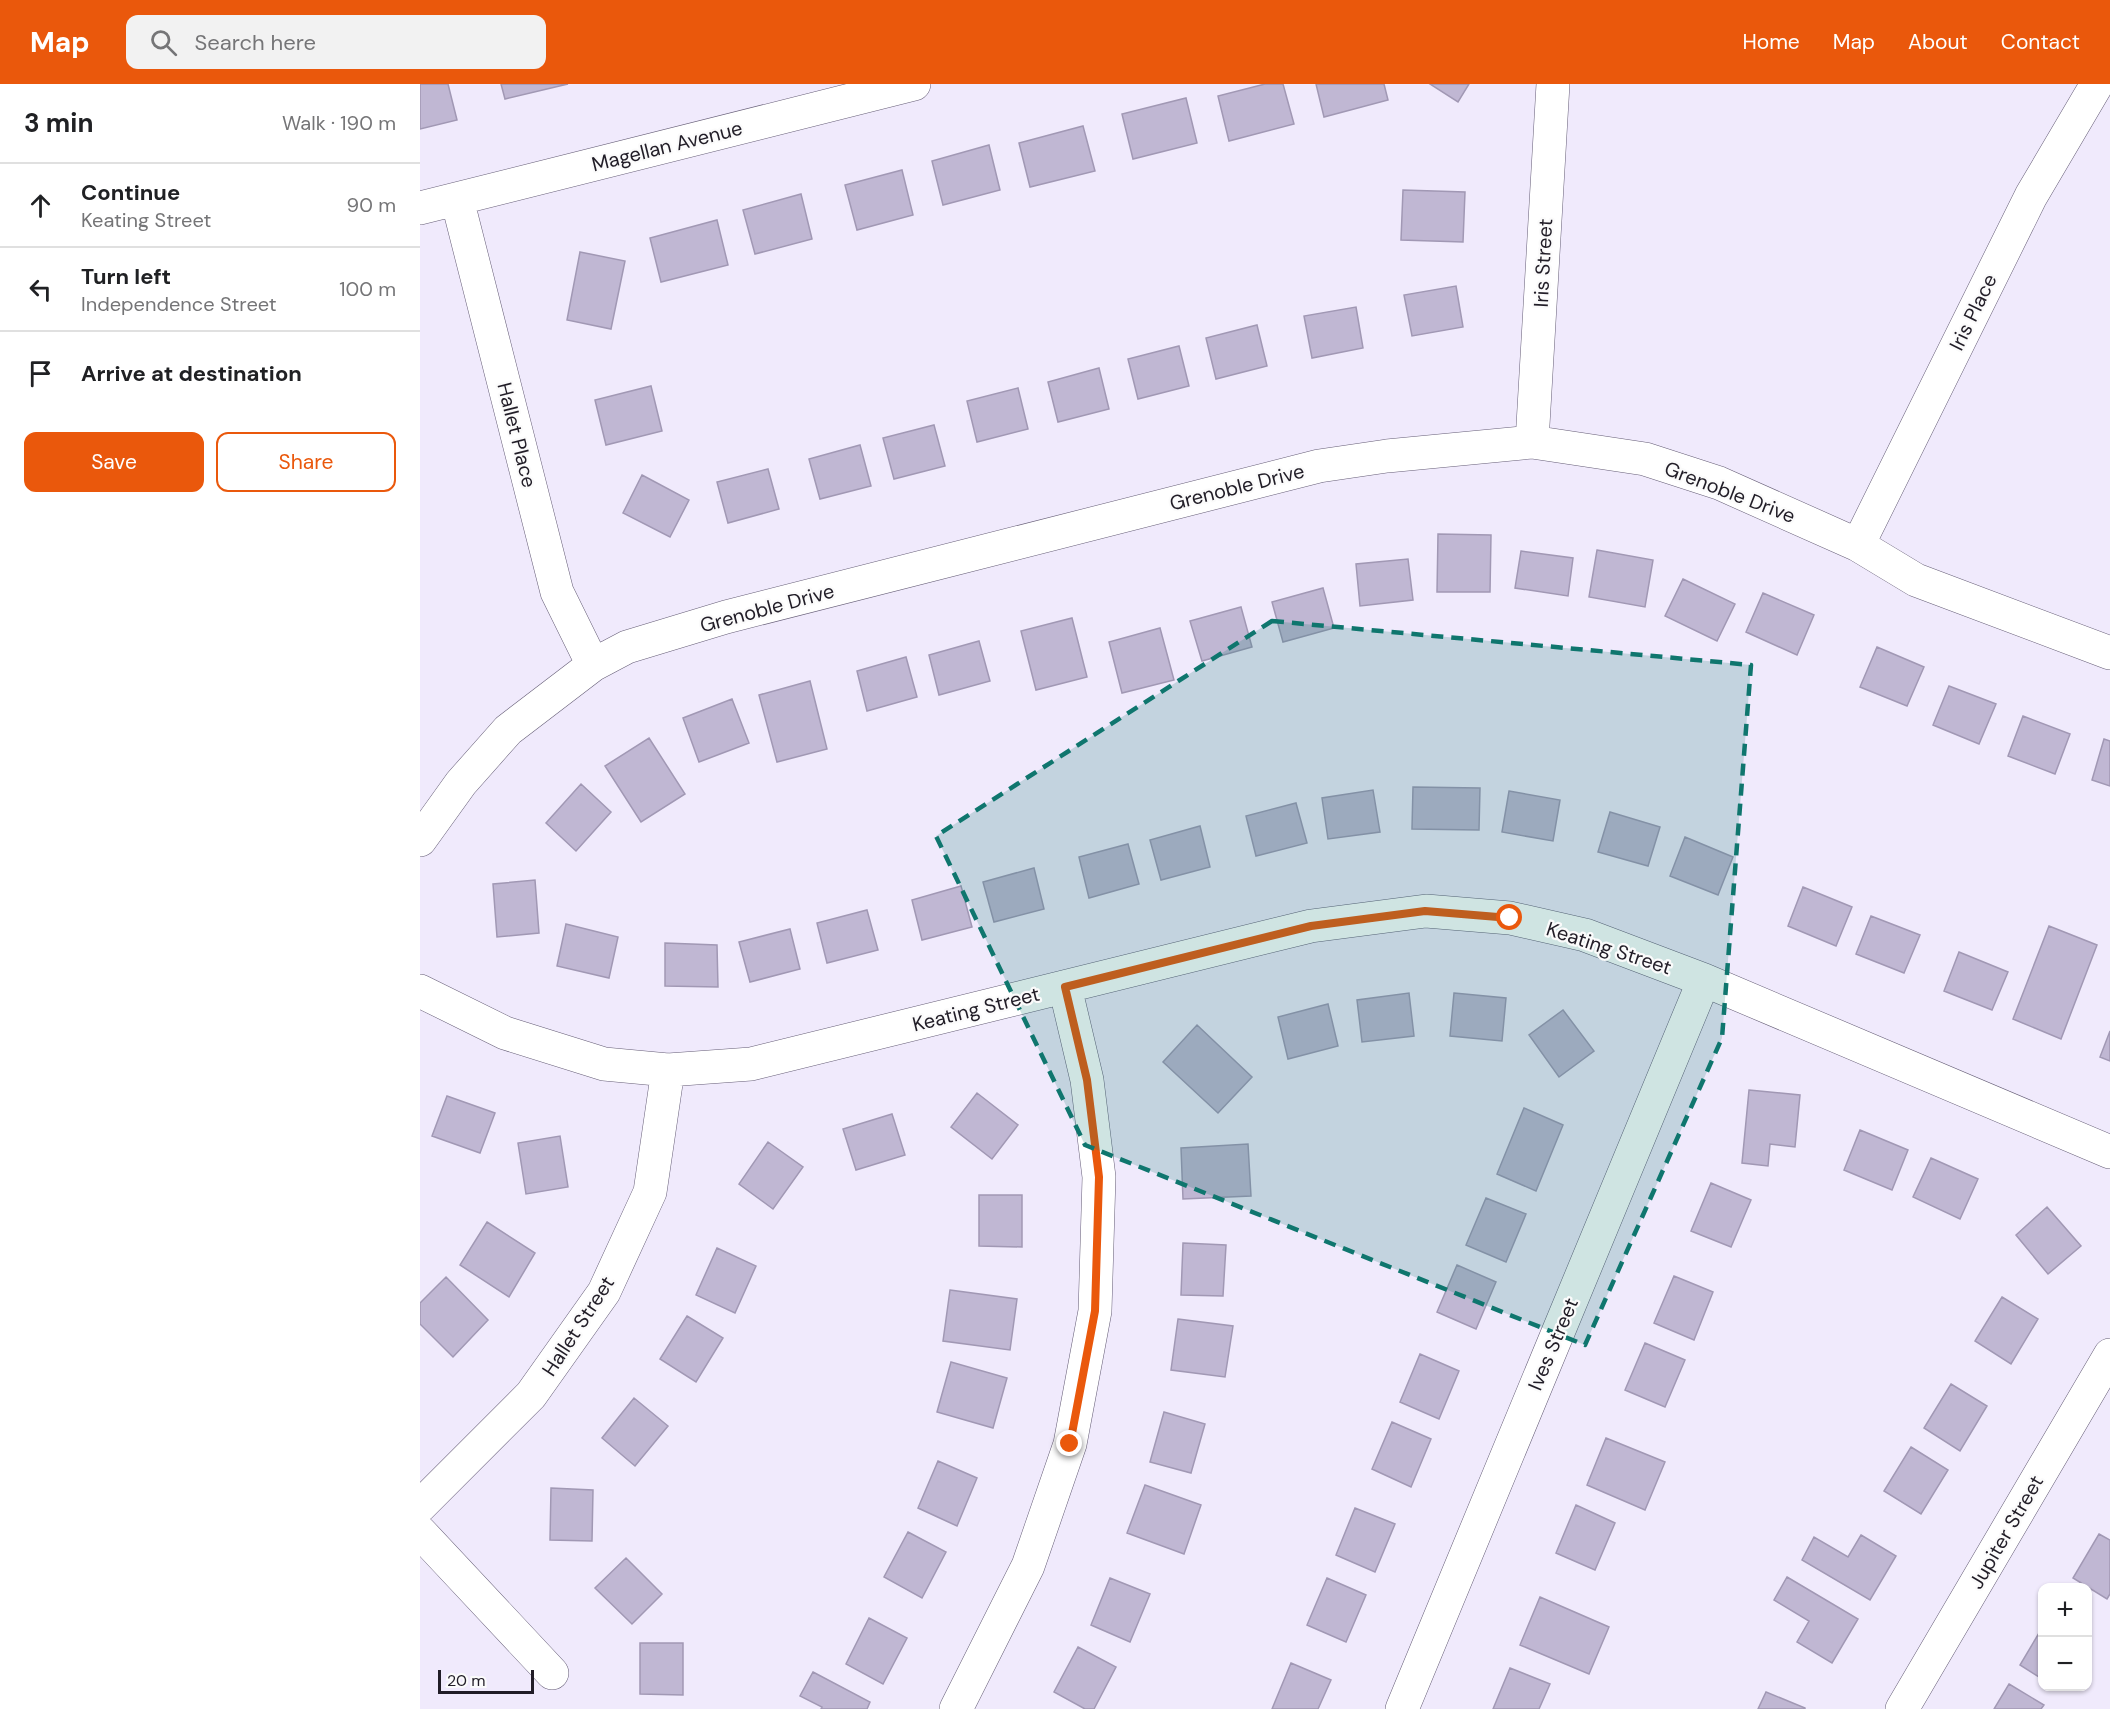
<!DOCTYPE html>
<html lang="en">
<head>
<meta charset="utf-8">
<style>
  :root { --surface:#fff; --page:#f2f2f2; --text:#202124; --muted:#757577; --line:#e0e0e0; --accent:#ea580c }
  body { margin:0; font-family:"DM Sans",sans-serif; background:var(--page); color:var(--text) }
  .controls { position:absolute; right:18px; bottom:18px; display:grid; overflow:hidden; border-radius:12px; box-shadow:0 2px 4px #0004 }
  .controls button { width:54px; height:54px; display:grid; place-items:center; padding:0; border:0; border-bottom:2px solid var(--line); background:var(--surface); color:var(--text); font:30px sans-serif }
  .scale { position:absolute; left:18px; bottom:15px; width:96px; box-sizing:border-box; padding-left:6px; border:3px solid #211d27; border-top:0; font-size:16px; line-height:21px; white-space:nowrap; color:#211d27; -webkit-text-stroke:4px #fbfbfb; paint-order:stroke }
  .stop { position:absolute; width:18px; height:18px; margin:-14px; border:4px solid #ea580c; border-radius:50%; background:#fff }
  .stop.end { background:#ea580c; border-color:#fff; box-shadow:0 2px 6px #0008 }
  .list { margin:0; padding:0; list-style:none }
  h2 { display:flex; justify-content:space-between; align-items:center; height:78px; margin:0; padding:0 24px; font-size:26px }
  h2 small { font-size:20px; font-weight:400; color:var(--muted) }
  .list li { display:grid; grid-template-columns:39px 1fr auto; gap:18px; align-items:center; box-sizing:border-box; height:84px; padding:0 24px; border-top:2px solid var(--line) }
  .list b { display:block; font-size:22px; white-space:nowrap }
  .list p { margin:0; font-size:20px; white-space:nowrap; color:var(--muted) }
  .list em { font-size:20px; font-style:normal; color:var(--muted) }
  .actions { display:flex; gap:12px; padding:18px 24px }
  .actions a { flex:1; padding:14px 0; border:2px solid var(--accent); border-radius:12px; text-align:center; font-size:21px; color:var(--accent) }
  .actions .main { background:var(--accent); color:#fff }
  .icon { flex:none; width:33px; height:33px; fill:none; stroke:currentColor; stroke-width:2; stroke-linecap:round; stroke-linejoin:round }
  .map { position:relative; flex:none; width:1690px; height:1625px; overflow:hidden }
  header { display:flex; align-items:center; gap:36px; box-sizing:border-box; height:84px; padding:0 30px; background:var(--accent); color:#fff }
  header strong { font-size:28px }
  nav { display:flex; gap:33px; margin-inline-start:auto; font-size:21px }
  .search { width:420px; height:54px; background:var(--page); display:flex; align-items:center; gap:15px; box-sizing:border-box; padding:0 21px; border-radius:12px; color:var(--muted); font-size:22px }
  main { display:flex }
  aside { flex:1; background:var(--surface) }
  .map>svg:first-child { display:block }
</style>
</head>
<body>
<header>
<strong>Map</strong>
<div class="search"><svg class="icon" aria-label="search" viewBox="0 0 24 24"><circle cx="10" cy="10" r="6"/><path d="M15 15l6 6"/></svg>Search here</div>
<nav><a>Home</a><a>Map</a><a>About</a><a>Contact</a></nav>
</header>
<main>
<aside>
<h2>3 min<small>Walk · 190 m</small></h2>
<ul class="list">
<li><svg class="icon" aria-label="ahead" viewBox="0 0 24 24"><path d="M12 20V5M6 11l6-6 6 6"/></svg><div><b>Continue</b><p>Keating Street</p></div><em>90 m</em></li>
<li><svg class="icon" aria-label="left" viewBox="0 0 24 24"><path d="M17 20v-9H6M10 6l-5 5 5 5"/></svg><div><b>Turn left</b><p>Independence Street</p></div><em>100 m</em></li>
<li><svg class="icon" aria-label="arrive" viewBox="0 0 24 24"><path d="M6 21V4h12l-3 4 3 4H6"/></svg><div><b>Arrive at destination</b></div></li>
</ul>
<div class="actions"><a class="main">Save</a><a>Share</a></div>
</aside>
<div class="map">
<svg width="1690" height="1625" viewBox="0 0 1690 1625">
  <rect width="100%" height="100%" fill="#f0eafc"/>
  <path fill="#c0b7d3" stroke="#a198b4" stroke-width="1.5" d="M 0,0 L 28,0 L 37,36 L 0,45 Z
    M 81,0 L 148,0 L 85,15 Z
    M 845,0 L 863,0 L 874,40 L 809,57 L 798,12 Z
    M 896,0 L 964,0 L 968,16 L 904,33 Z
    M 1010,0 L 1049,0 L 1038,18 Z
    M 766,14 L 777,59 L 713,75 L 702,30 Z
    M 663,42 L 675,87 L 610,103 L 599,59 Z
    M 569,61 L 580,106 L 523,121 L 512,77 Z
    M 482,86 L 493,131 L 437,146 L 425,101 Z
    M 983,106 L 1045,108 L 1043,158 L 981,156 Z
    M 381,110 L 392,155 L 335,170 L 323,126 Z
    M 297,136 L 308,181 L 241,198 L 230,154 Z
    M 160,168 L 205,177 L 191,245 L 147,236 Z
    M 1036,202 L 1043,243 L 992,252 L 984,211 Z
    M 936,223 L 943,264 L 892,274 L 884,232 Z
    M 837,241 L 847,282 L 796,295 L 786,254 Z
    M 759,262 L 769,302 L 718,315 L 708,275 Z
    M 679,284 L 689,325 L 638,338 L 628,298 Z
    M 231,302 L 242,347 L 186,361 L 175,316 Z
    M 598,304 L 608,345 L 557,358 L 547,317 Z
    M 514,341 L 525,382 L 474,395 L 463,354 Z
    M 440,361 L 451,402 L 400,415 L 389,375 Z
    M 348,385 L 359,425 L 308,439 L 297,398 Z
    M 222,391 L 269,416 L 250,453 L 203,429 Z
    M 1018,450 L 1071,451 L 1070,508 L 1017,508 Z
    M 1177,466 L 1233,476 L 1225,523 L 1169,513 Z
    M 1101,467 L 1153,474 L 1148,512 L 1095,504 Z
    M 988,475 L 993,516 L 940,522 L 936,480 Z
    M 1263,495 L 1315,520 L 1297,557 L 1245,532 Z
    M 903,504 L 914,544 L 863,558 L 852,518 Z
    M 1343,509 L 1394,531 L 1377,571 L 1326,548 Z
    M 821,523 L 832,563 L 782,577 L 770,537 Z
    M 652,534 L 667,593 L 616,606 L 601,547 Z
    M 740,544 L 754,596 L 702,609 L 689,558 Z
    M 559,557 L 570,597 L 519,611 L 509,571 Z
    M 1457,563 L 1504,583 L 1487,622 L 1440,603 Z
    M 486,573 L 497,613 L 447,627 L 437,587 Z
    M 390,597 L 407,665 L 357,678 L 339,611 Z
    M 1529,602 L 1576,620 L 1559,660 L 1513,641 Z
    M 312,615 L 329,659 L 279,678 L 263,634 Z
    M 1603,632 L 1650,650 L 1635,690 L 1588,672 Z
    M 229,654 L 265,710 L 221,738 L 185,682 Z
    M 1684,655 L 1690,657 L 1690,702 L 1672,696 Z
    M 161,700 L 191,728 L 156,767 L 126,739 Z
    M 993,703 L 1060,704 L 1059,746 L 992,745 Z
    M 953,706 L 960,748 L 908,755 L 902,714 Z
    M 1089,707 L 1140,716 L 1133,757 L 1082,748 Z
    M 876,719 L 887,759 L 836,772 L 826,732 Z
    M 1190,728 L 1240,743 L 1228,782 L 1178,768 Z
    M 780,742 L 790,783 L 741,796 L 730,756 Z
    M 1265,753 L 1313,773 L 1298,811 L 1250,792 Z
    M 708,760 L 719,800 L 669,814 L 659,773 Z
    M 614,784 L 624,825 L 574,838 L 563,798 Z
    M 115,796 L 119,849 L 77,853 L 73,800 Z
    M 541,802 L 552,843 L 502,856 L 492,816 Z
    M 1383,803 L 1432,823 L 1416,862 L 1368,842 Z
    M 447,826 L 458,866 L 407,879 L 397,839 Z
    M 1451,832 L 1500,851 L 1484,889 L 1436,870 Z
    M 146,840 L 198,853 L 189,894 L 137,882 Z
    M 1629,842 L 1677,861 L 1641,955 L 1593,935 Z
    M 370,845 L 380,885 L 330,898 L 319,858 Z
    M 245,859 L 297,861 L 298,903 L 245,902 Z
    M 1539,868 L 1588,888 L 1572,926 L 1524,907 Z
    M 989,909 L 994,952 L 942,958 L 937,916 Z
    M 1034,909 L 1086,914 L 1082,957 L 1030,952 Z
    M 908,920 L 918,962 L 868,975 L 858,933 Z
    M 1143,926 L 1174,967 L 1139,993 L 1109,951 Z
    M 777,941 L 832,993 L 798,1029 L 743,978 Z
    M 1690,947 L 1690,977 L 1680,973 Z
    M 1329,1006 L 1380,1011 L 1375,1063 L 1350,1060 L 1348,1082 L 1322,1079 Z
    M 557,1009 L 598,1041 L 572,1075 L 531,1043 Z
    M 27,1012 L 75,1029 L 60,1069 L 12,1052 Z
    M 1104,1024 L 1143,1041 L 1116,1107 L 1077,1090 Z
    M 472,1030 L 485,1071 L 436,1086 L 423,1045 Z
    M 1440,1046 L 1488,1066 L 1472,1106 L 1424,1086 Z
    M 140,1052 L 148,1103 L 106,1110 L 98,1059 Z
    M 348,1058 L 383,1083 L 353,1125 L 319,1100 Z
    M 828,1060 L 831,1112 L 763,1115 L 761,1064 Z
    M 1511,1074 L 1558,1095 L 1540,1135 L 1493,1113 Z
    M 1291,1099 L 1331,1116 L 1311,1163 L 1271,1147 Z
    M 559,1111 L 602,1111 L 602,1163 L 559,1162 Z
    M 1066,1114 L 1106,1130 L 1086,1178 L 1046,1161 Z
    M 1627,1123 L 1661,1162 L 1628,1190 L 1596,1151 Z
    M 67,1138 L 115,1169 L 89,1213 L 40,1181 Z
    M 763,1159 L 806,1161 L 803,1212 L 761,1211 Z
    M 297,1164 L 336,1182 L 315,1229 L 276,1211 Z
    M 1037,1181 L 1076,1198 L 1056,1245 L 1017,1228 Z
    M 1254,1192 L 1293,1208 L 1274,1256 L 1234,1239 Z
    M 26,1193 L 68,1236 L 33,1273 L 0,1240 L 0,1219 Z
    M 530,1206 L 597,1215 L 590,1266 L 523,1257 Z
    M 1582,1213 L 1618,1235 L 1591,1280 L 1555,1257 Z
    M 267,1232 L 303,1254 L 276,1298 L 240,1275 Z
    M 758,1235 L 813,1242 L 805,1293 L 751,1286 Z
    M 1225,1259 L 1265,1276 L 1245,1323 L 1205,1306 Z
    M 1000,1270 L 1039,1287 L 1019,1335 L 980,1318 Z
    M 531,1278 L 587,1294 L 573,1344 L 517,1328 Z
    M 1531,1300 L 1567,1322 L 1540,1367 L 1504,1344 Z
    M 214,1314 L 248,1342 L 215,1382 L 182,1354 Z
    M 744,1328 L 785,1340 L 771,1389 L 730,1378 Z
    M 972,1338 L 1011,1355 L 991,1403 L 952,1385 Z
    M 1186,1354 L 1245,1378 L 1225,1426 L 1167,1401 Z
    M 1491,1363 L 1528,1386 L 1501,1430 L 1464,1407 Z
    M 518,1377 L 557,1394 L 537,1442 L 498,1424 Z
    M 725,1401 L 781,1421 L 764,1470 L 707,1449 Z
    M 131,1404 L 173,1406 L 172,1457 L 130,1456 Z
    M 1156,1421 L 1195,1439 L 1175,1486 L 1136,1469 Z
    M 935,1424 L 975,1440 L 955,1488 L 916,1471 Z
    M 488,1448 L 526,1468 L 502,1514 L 464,1493 Z
    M 1679,1450 L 1690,1456 L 1690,1510 L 1687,1515 L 1653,1494 Z
    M 1441,1451 L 1476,1472 L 1450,1516 L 1382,1476 L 1394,1453 L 1428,1473 Z
    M 206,1474 L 242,1510 L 212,1540 L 175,1504 Z
    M 1367,1493 L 1438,1535 L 1412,1579 L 1377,1558 L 1389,1537 L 1354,1516 Z
    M 690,1494 L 730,1510 L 710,1558 L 671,1541 Z
    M 907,1494 L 946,1511 L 926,1558 L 887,1541 Z
    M 1120,1513 L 1189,1543 L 1169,1590 L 1100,1561 Z
    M 449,1534 L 487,1554 L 463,1600 L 426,1580 Z
    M 1622,1544 L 1622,1595 L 1600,1581 Z
    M 220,1559 L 263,1559 L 263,1611 L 220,1610 Z
    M 658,1563 L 696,1583 L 674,1625 L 665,1625 L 634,1608 Z
    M 871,1579 L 911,1596 L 898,1625 L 852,1625 Z
    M 1090,1584 L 1130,1600 L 1119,1625 L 1073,1625 Z
    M 393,1588 L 450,1618 L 447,1625 L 401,1625 L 402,1623 L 380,1612 Z
    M 1589,1600 L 1624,1621 L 1621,1625 L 1574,1625 Z
    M 1346,1608 L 1385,1624 L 1385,1625 L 1338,1625 Z"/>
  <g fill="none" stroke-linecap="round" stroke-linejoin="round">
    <g stroke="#665e77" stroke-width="34">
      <path id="minor" d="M 37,115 L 137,508 L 173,581
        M 0,124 L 494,0
        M 1112,358 L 1133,0
        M 1438,461 L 1611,112 L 1677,0
        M 0,756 L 41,699 L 88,646 L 173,581 L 207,563 L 306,533 L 899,382 L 967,372 L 1112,358 L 1225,375 L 1299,399 L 1438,461 L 1496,496 L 1690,569
        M 0,907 L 85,949 L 184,980 L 248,986 L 331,980 L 891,842 L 1006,827 L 1090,834 L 1165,851 L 1284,896 L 1690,1068
        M 0,1422 L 111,1311 L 184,1208 L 230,1108 L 248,986
        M 0,1448 L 132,1589
        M 536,1625 L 608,1482 L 650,1360 L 675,1227 L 679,1093 L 667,996 L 645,903
        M 982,1625 L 1284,896
        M 1482,1625 L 1690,1271"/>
    </g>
    <use href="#minor" stroke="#fff" stroke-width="33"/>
  </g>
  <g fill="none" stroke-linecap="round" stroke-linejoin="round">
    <path stroke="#ea580c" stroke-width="8" d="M 650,1360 L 675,1227 L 679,1093 L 667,996 L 645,903 L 891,842 L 1005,827 L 1090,834"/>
  </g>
  <path fill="#0f766e" fill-opacity="0.2" stroke="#0f766e" stroke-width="4.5" stroke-dasharray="12 8" stroke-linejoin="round" d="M 852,537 L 1331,581 L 1302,954 L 1165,1261 L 665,1061 L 516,752 Z"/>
  <g text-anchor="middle" stroke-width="4.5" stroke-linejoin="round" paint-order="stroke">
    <g font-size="20" fill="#211d27" stroke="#fbfbfb">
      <text transform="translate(247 62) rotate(-14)" y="7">Magellan Avenue</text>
      <text transform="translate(1123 179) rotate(-87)" y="7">Iris Street</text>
      <text transform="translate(1553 228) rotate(-64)" y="7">Iris Place</text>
      <text transform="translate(97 351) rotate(76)" y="7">Hallet Place</text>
      <text transform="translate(817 403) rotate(-14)" y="7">Grenoble Drive</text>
      <text transform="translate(1310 408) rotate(21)" y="7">Grenoble Drive</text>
      <text transform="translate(347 524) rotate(-15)" y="7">Grenoble Drive</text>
      <text transform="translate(1189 864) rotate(18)" y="7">Keating Street</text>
      <text transform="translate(556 925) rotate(-14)" y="7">Keating Street</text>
      <text transform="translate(158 1242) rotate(-57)" y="7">Hallet Street</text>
      <text transform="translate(1133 1260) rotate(-67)" y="7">Ives Street</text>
      <text transform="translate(1586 1448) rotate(-60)" y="7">Jupiter Street</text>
    </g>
  </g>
</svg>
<div class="controls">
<button>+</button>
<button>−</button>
</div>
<div class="scale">20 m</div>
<div class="stop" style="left:1090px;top:834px"></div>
<div class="stop end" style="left:650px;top:1360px"></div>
</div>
</main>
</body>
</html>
